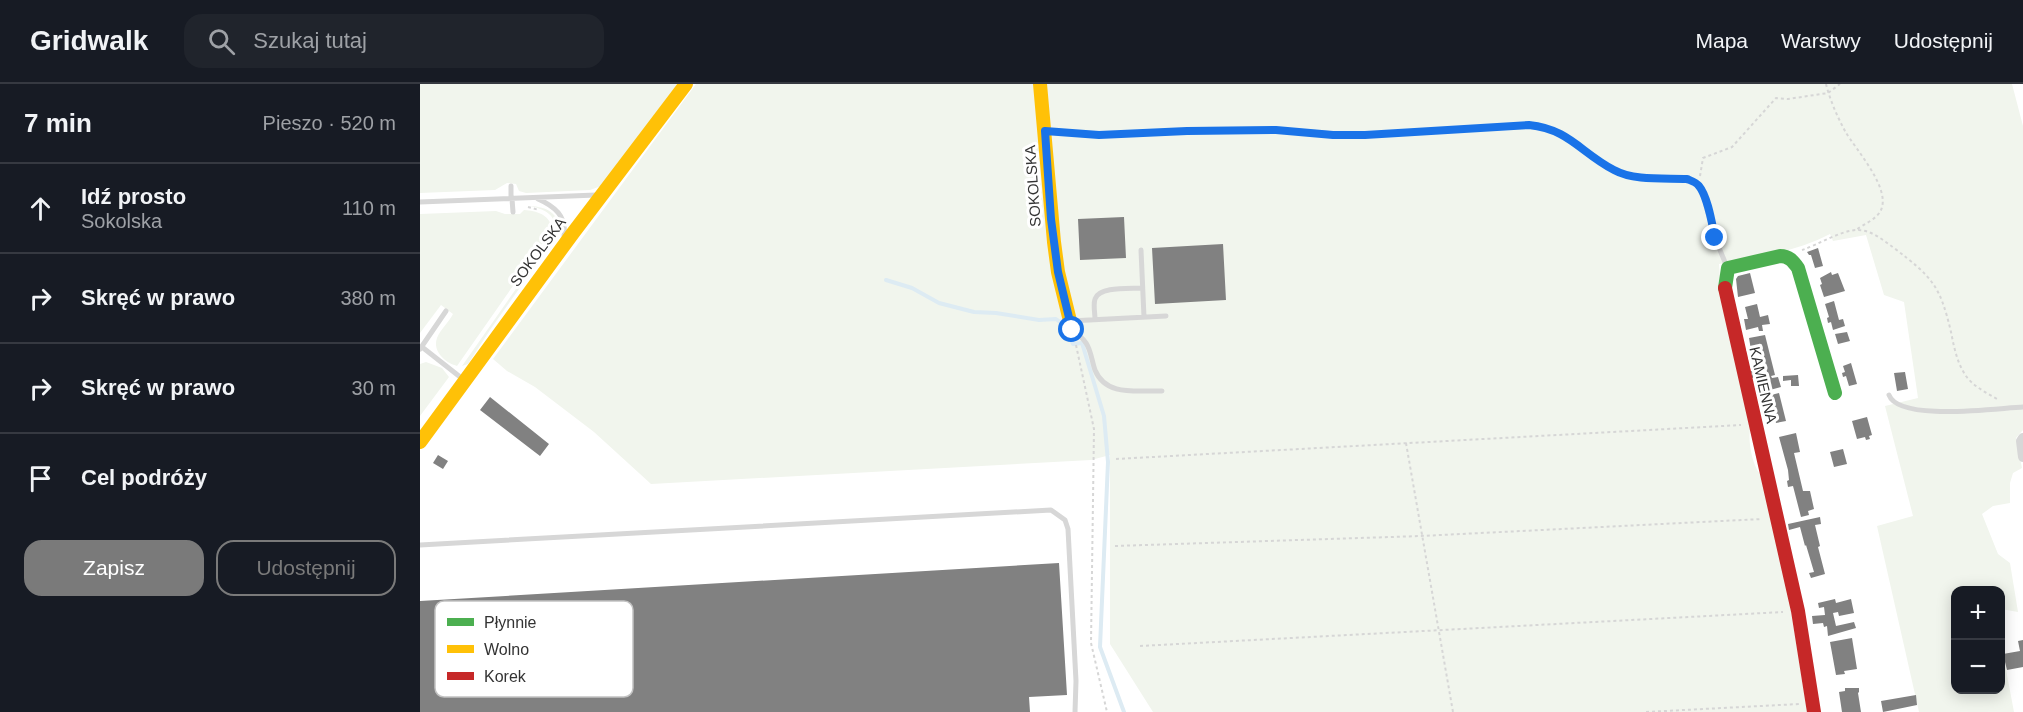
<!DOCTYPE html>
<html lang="pl">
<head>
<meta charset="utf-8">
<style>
  :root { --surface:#171b24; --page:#20242c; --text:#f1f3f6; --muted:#9ea1a6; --line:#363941; --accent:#7a7a7a }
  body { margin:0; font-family:Helvetica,sans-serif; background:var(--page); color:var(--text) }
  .controls { position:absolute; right:18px; bottom:18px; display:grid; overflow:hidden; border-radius:12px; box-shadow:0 3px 15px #0003 }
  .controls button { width:54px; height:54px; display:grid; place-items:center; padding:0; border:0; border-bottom:2px solid var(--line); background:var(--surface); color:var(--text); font:30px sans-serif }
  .stop { position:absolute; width:18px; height:18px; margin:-14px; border:4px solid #1a73e8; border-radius:50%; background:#fff }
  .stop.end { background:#1a73e8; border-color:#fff; box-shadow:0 2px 6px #0008 }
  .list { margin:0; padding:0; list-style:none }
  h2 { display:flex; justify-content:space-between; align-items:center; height:78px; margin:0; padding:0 24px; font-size:26px }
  h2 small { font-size:20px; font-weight:400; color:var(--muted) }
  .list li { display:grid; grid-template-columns:39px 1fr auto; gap:18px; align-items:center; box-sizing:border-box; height:90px; padding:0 24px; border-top:2px solid var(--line) }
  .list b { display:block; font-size:22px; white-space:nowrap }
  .list p { margin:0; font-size:20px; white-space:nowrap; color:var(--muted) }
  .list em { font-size:20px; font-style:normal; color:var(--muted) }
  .actions { display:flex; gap:12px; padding:18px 24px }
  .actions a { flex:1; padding:14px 0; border:2px solid var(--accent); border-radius:18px; text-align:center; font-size:21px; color:var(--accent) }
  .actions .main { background:var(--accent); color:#fff }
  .icon { flex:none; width:33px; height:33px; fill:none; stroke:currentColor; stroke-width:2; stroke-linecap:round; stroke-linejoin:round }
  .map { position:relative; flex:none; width:1603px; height:628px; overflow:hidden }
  header { display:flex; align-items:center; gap:36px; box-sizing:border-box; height:84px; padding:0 30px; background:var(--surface); border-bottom:2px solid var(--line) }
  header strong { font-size:28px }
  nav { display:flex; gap:33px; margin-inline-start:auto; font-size:21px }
  .search { width:420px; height:54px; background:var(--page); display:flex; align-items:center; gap:15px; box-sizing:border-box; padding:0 21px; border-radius:18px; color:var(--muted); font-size:22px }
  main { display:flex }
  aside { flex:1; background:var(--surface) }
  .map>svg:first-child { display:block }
</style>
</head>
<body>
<header>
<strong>Gridwalk</strong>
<div class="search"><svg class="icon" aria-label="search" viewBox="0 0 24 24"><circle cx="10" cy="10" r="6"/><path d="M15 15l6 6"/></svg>Szukaj tutaj</div>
<nav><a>Mapa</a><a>Warstwy</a><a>Udostępnij</a></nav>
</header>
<main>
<aside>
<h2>7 min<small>Pieszo · 520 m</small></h2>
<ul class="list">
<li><svg class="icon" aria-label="ahead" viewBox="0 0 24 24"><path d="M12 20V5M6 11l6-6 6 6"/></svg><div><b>Idź prosto</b><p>Sokolska</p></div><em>110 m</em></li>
<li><svg class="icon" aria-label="right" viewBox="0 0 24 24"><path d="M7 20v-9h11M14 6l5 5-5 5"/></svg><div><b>Skręć w prawo</b></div><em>380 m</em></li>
<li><svg class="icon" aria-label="right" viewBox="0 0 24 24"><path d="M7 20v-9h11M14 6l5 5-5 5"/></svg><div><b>Skręć w prawo</b></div><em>30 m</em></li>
<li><svg class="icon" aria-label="arrive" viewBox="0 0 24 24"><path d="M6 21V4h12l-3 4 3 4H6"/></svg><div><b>Cel podróży</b></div></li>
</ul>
<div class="actions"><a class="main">Zapisz</a><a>Udostępnij</a></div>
</aside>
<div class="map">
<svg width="1603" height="628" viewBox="0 0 1603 628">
  <rect width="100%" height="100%" fill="#fff"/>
  <path fill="#f1f5ed" d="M 0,0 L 258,0 L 181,102 L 170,106 L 106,109 L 99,107 L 96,100 L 87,99 L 75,106 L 0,109 Z
    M 276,0 L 1592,0 L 1603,42 L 1603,346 L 1596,354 L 1602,384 L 1593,389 L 1590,399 L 1590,419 L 1573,422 L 1562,430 L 1578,470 L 1590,479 L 1598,528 L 1581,525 L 1580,506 L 1536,506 L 1536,606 L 1580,606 L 1581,559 L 1594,628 L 1499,628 L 1457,442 L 1493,432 L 1465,322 L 1498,314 L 1484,218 L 1464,211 L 1446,151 L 1413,157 L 1410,150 C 1373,169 1339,172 1299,180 L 1301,208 L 1330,345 C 1328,358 1332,380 1340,390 L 1366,496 L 1387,628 L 733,628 L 690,560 L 690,371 L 671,376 L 231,400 L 174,348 L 115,303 L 87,287 L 73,275 Z
    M 110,122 C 127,123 139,129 140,147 L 70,246 L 48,280 L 42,282 L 133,152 C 139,133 128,126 110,122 Z
    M 104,126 C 117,127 128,130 132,143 L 130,149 L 37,282 C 26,279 12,268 17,254 C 20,246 29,238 33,230 L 21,221 L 0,249 L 0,130 L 76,127 L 85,130 L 100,130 Z
    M 6,278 L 22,284 L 29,293 L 0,332 L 0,280 Z"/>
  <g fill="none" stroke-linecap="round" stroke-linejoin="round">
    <path stroke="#ddebf3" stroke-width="4" d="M 466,196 L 492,204 L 519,219 L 554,228 L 576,229 L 619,236 L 636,235 L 645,242 L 653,260 L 662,259 L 684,332 L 688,378 L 680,563 L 704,628"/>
  </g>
  <path fill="#818181" d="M 704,133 L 706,174 L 660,176 L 658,135 Z
    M 803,160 L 806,216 L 735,220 L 732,164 Z
    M 1398,164 L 1403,182 L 1395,184 L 1391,171 L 1389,171 L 1387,168 Z
    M 1411,188 L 1412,191 L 1418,189 L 1425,207 L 1404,213 L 1400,201 L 1402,200 L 1400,194 Z
    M 1330,189 L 1335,209 L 1318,213 L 1316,195 L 1318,192 Z
    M 1414,217 L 1419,236 L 1423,235 L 1425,242 L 1413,246 L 1411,238 L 1408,239 L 1407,234 L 1409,233 L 1405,220 Z
    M 1337,220 L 1340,233 L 1348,231 L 1350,240 L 1342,241 L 1343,247 L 1339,247 L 1338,243 L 1326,246 L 1324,235 L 1328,235 L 1325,223 Z
    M 1427,248 L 1430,257 L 1418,260 L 1415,250 Z
    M 1345,251 L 1355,291 L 1351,292 L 1352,294 L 1358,293 L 1361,303 L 1339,309 L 1336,293 L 1332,294 L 1331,287 L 1344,286 L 1346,293 L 1348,293 L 1343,269 L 1332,272 L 1329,254 Z
    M 1431,279 L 1437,300 L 1429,302 L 1426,292 L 1423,293 L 1422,289 L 1425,288 L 1423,282 Z
    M 1485,288 L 1488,305 L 1477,307 L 1474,289 Z
    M 1378,291 L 1379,302 L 1371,302 L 1371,296 L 1363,297 L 1363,292 Z
    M 1359,309 L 1366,337 L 1356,339 L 1352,324 L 1349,325 L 1348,321 L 1353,320 L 1351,311 Z
    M 70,313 L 129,360 L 120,372 L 60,326 Z
    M 1447,333 L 1452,351 L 1449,352 L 1450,355 L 1446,356 L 1445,353 L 1437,355 L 1432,337 Z
    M 1376,349 L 1380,368 L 1374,369 L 1383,407 L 1390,407 L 1394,425 L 1388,427 L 1389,431 L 1381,433 L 1373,402 L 1368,403 L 1367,397 L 1369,396 L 1368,386 L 1359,353 Z
    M 1423,365 L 1427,380 L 1414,383 L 1410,368 Z
    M 18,371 L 28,377 L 23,385 L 13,379 Z
    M 1400,433 L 1401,440 L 1395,441 L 1400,462 L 1398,463 L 1405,490 L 1391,494 L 1389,489 L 1394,488 L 1386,461 L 1385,462 L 1380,443 L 1369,446 L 1368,440 Z
    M 639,479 L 647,611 L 609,613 L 610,628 L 0,628 L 0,517 Z
    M 1415,515 L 1416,519 L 1431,515 L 1434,529 L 1419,532 L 1418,528 L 1413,529 L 1416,542 L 1434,538 L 1436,544 L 1408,552 L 1407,542 L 1404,543 L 1403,539 L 1393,540 L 1392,532 L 1405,531 L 1404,523 L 1399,524 L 1398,519 Z
    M 1432,554 L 1437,585 L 1424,587 L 1425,590 L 1416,591 L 1410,558 Z
    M 1603,556 L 1603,583 L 1587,586 L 1583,570 L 1600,567 L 1598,557 Z
    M 1425,604 L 1439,604 L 1439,608 L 1438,609 L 1441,628 L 1422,628 L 1419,608 L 1425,607 Z
    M 1496,611 L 1497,621 L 1463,628 L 1461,617 Z"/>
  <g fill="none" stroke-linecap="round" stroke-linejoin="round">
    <path stroke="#d6d6d6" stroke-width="2" stroke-dasharray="3 3" stroke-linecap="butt" d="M 1406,0 C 1410,16 1417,32 1425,47 C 1436,66 1471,104 1461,126 C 1457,135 1444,140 1436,146
      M 1280,92 L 1283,74 L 1312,63 L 1356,14 L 1368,15 L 1408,9 L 1420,0
      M 108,123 L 119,126
      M 1382,166 C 1398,161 1421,146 1438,146 C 1451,146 1463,156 1474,164 C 1512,193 1520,201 1531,248 C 1534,263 1537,279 1546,292 C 1554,303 1567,309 1579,316
      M 98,199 L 130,153 L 134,140
      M 656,261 L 674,345 L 671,559 L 687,628
      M 986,359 L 1033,628
      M 696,375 L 1321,341
      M 695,462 L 1001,452 L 1342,435
      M 720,562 L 1363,528
      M 1226,628 L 1379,620"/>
    <path stroke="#d7d7d7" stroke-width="5" d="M 627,47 C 644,47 660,51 677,51 C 736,50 795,45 854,46 C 885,46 915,52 945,51 C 1000,49 1054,44 1109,41 C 1149,44 1161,69 1193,86 C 1214,97 1244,94 1267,95 L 1275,98 L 1282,107 L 1295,154 L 1307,183
      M 91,115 L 91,102
      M 92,115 L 93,128
      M 118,115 C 134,122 147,132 144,152
      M 0,118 L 176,111
      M 721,166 L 724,233
      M 675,235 C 675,229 673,221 675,215 C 679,202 711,205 722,204
      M 2,263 L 44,296
      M 0,265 L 26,227
      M 742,307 C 717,306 686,313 675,286 C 672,278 671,266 666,259 C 659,249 654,250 650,237 L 746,232
      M 1469,311 C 1479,338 1577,324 1603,323
      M 0,461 L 631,426 L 645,436 L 648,445 L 656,597 L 655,628"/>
    <path stroke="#d7d7d7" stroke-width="10" d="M 1603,354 L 1601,357 L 1603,373"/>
    <path stroke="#4caf50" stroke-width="14" d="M 1305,204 L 1308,184 L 1360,172 C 1369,172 1373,177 1378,184 L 1415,309"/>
    <path stroke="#ffc107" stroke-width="14" d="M 620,0 L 634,158 L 638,188 L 650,237
      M 0,358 L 153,149 L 266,0"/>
    <path stroke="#c62828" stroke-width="14" d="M 1305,204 L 1378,527 L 1394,628"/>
  </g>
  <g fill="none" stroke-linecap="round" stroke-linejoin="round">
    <path stroke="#1a73e8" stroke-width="8" d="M 652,246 L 638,188 L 631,135 L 625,47 L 679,51 L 767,47 L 856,46 L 913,51 L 945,51 L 1109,41 C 1149,45 1161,69 1194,86 C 1214,97 1244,94 1267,95 C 1272,97 1276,98 1279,102 C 1288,113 1292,140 1295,154"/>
  </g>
  <g text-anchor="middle" stroke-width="6" stroke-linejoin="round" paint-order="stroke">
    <g font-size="15" fill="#333" stroke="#fff">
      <text transform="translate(613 102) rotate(-94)" y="5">SOKOLSKA</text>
      <text transform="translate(118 168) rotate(-53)" y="5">SOKOLSKA</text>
      <text transform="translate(1343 301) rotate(77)" y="5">KAMIENNA</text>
    </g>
  </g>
  <rect x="15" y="517" width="198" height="96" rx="9" fill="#fff" stroke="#c2c2c2" stroke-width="1.5"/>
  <rect x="27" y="534" width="27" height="8" fill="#4caf50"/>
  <rect x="27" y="561" width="27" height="8" fill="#ffc107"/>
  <rect x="27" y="588" width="27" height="8" fill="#c62828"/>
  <g font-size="16" fill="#333">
    <text x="64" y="544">Płynnie</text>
    <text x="64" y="571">Wolno</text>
    <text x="64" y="598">Korek</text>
  </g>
</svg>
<div class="controls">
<button>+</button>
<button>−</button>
</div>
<div class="stop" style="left:652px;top:246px"></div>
<div class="stop end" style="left:1295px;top:154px"></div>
</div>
</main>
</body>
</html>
